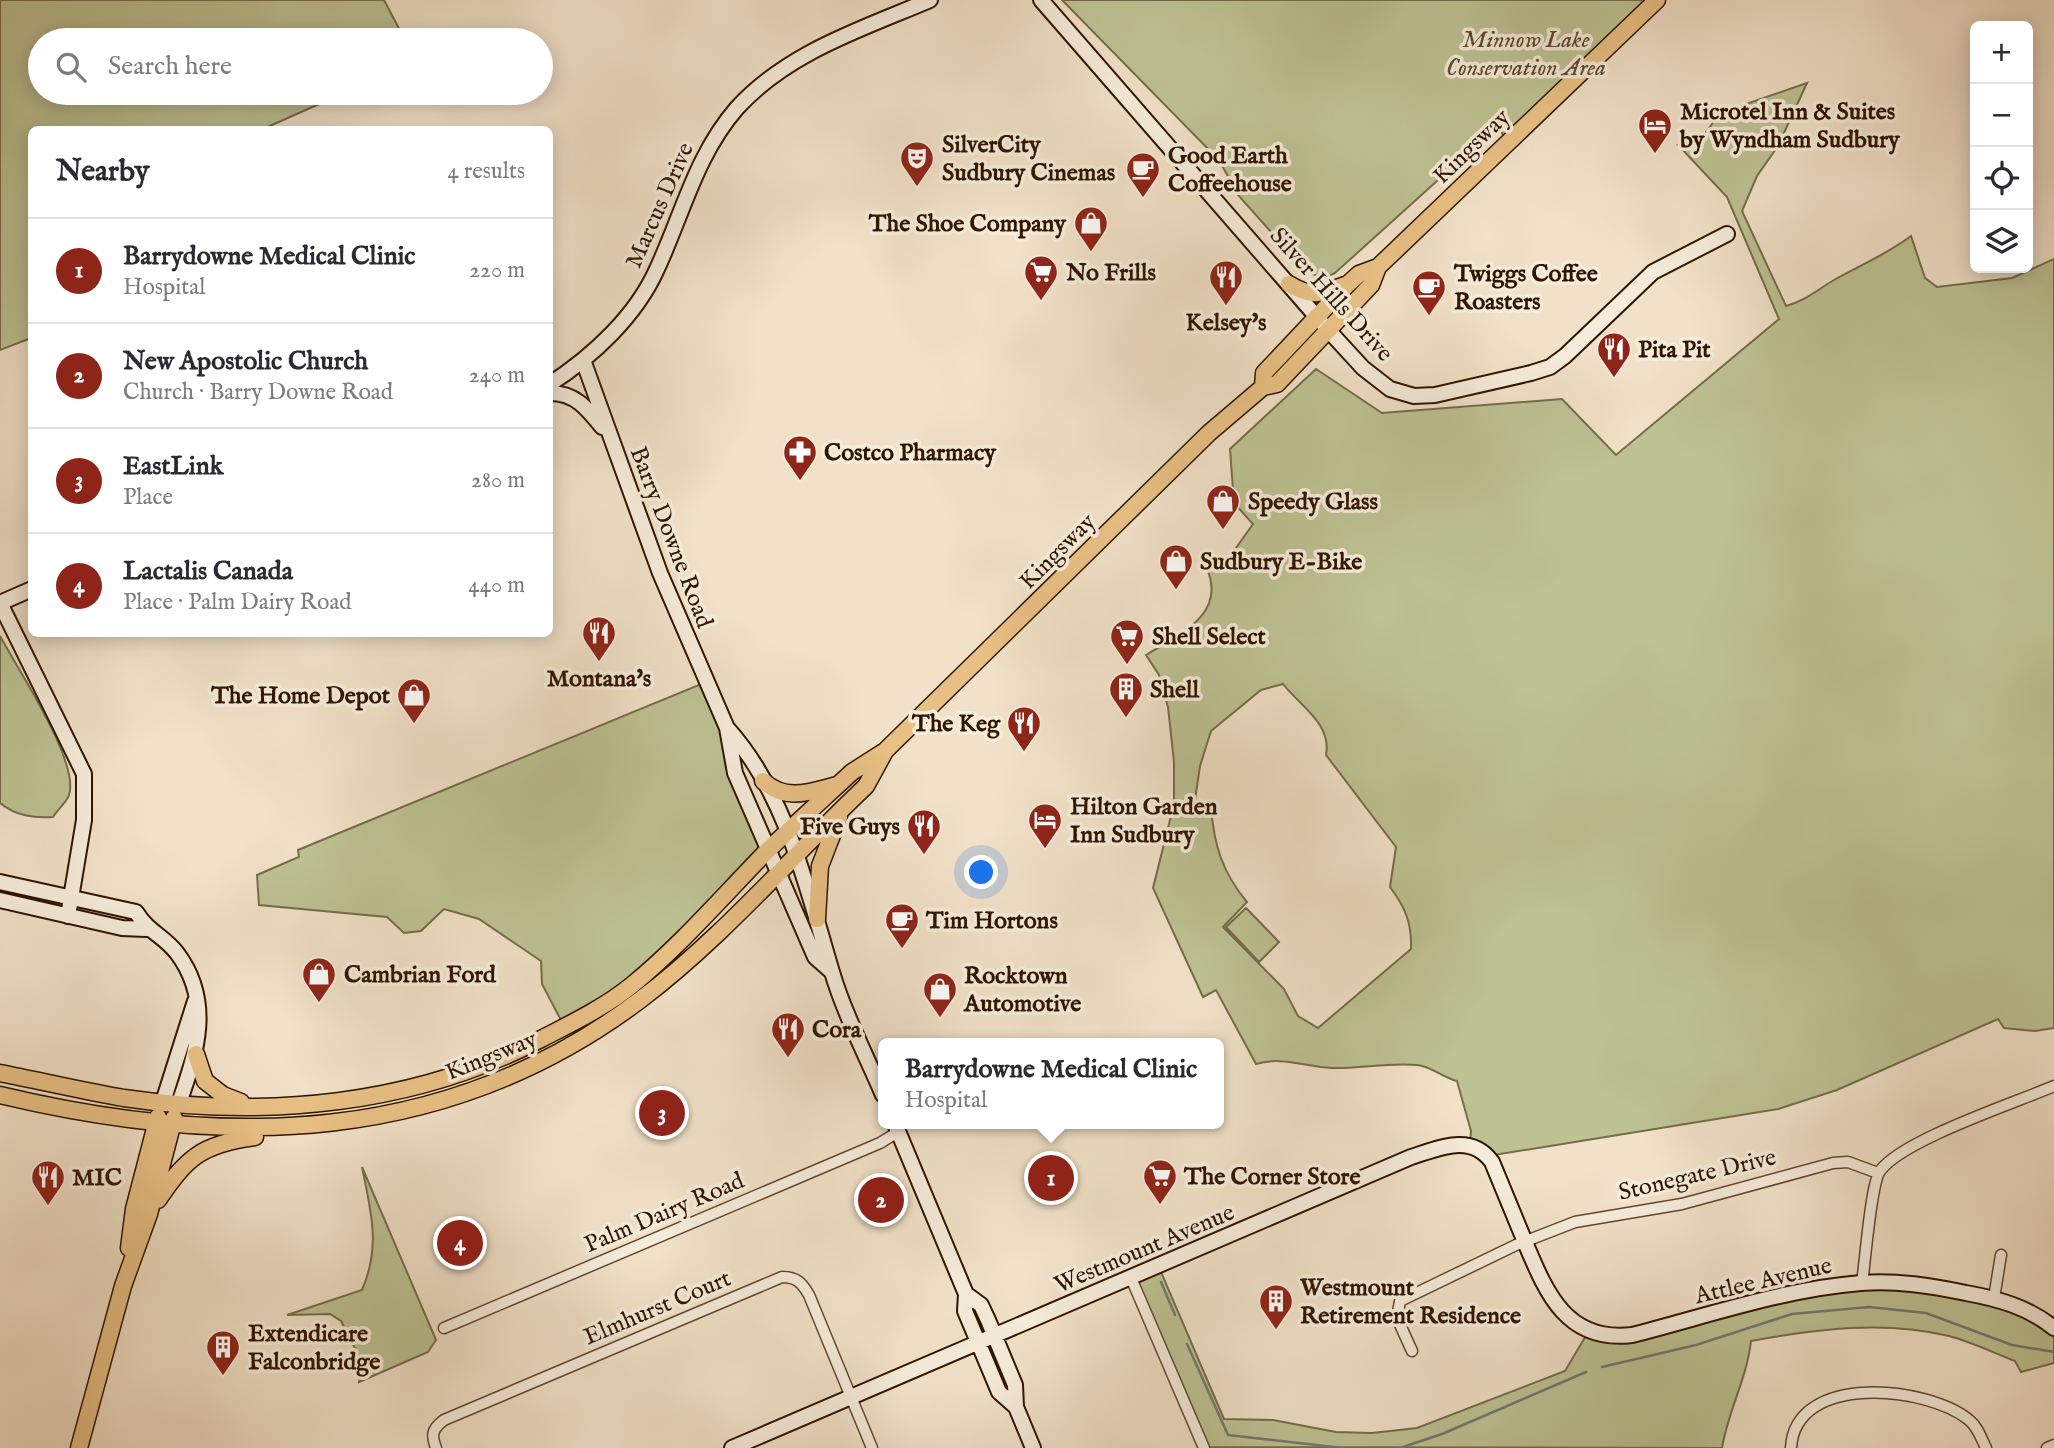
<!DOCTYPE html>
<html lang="en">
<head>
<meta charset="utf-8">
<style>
  :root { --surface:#fff; --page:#f7f7f7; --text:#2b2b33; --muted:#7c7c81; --line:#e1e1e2; --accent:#8f2418 }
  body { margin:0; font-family:"IM FELL English",serif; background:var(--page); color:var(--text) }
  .controls { position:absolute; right:21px; top:21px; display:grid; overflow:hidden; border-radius:10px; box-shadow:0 4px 18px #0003 }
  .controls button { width:63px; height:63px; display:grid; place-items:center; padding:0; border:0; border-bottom:2px solid var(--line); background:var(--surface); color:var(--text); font:35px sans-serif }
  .you { position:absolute; left:982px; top:873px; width:24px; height:24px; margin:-18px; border:5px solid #fff; border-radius:50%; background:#1a73e8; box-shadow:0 0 0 10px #1a73e833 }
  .badge { display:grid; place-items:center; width:46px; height:46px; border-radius:50%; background:var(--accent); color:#fff; font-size:23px; font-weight:700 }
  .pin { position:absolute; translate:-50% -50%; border:4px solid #fff; box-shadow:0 2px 7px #0006 }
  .popup { position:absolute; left:878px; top:1038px; width:346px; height:91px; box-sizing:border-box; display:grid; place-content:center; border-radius:10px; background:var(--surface); filter:drop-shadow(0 2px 5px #0005); font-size:23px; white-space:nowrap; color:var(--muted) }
  .popup b { font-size:26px; color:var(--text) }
  .popup::after { content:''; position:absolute; left:50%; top:100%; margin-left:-14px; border:14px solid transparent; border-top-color:var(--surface) }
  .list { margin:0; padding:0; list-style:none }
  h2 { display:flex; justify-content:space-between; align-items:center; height:91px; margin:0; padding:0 28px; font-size:30px }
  h2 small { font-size:23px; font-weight:400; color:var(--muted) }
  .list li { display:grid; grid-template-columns:46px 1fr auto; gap:21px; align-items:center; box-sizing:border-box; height:105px; padding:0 28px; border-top:2px solid var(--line) }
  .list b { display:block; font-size:26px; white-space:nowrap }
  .list p { margin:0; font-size:23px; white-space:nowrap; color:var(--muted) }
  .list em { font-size:23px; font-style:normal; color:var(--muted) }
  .icon { flex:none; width:38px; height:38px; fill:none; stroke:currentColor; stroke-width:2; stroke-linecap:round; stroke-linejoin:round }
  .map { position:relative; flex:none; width:2054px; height:1448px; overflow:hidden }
  .search { position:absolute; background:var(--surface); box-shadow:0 4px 18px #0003; left:28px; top:28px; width:525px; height:77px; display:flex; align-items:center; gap:18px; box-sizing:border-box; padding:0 24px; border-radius:38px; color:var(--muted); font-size:26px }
  .panel { position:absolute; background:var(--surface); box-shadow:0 4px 18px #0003; left:28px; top:126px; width:525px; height:511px; border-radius:10px }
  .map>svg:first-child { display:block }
</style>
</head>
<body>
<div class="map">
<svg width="2054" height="1448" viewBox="0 0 2054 1448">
  <rect width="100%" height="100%" fill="#f1e1c8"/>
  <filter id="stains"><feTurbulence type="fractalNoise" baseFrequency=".00286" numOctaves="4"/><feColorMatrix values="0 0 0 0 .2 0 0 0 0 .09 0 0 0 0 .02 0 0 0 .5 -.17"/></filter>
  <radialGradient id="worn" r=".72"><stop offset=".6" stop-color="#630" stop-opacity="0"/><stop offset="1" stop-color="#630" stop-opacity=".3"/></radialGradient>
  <path fill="#bdc293" stroke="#766c4a" stroke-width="2" fill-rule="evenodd" d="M 0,0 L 384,0 L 405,40 L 40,40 L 40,93 L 344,93 L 263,129 L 32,130 L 31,338 L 0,350 Z
    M 1062,0 L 1641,0 L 1646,10 L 1506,143 L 1499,125 L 1335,273 C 1322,279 1316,277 1304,269 L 1238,195 L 1219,160 Z
    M 1807,83 L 1778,146 L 1757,176 L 1742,211 L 1786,306 C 1805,301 1817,290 1834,280 C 1861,265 1887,254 1911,236 L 1925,278 L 1937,287 L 2012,278 L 2054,259 L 2054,1028 L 2035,1031 L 2004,1028 L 1998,1019 L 1837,1090 L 1778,1109 L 1488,1156 L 1470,1143 L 1471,1131 L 1457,1081 C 1443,1078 1431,1066 1417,1065 C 1389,1062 1359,1069 1331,1068 C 1306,1067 1281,1056 1256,1064 L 1216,990 L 1203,997 L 1153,888 L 1174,804 L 1174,762 L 1168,707 L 1159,675 L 1146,655 C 1178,635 1227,615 1207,569 L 1231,555 L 1253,524 L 1234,503 L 1230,449 L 1316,369 L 1382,413 L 1562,399 L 1616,455 L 1779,319 L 1727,197 L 1679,146 L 1693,150 L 1720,113 ZM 1283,684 C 1301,707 1332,724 1326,755 L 1396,847 L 1390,887 C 1405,907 1412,923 1411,949 L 1318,1028 L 1298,1016 L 1284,989 L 1223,927 L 1247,902 C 1222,872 1214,845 1211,807 L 1195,800 L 1200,766 L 1211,731 L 1261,690 Z
    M 0,636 C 17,668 80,762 69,795 C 67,802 57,810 53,817 C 33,818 16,816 0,803 Z
    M 706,682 L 768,850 L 672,946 L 564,1026 L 542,984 L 541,961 L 479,919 L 444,909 L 421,931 L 404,933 L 387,917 L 259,905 L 257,875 L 299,857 L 298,850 Z
    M 1246,908 L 1279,942 L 1259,962 L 1226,927 Z
    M 362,1167 L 436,1340 L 428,1352 L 359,1382 L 362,1362 L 341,1321 L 330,1314 L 287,1315 L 362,1290 C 381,1246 371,1212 362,1167 Z
    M 1158,1265 L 1224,1419 L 1273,1420 L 1336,1432 L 1372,1433 L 1417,1428 L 1565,1371 L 1590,1329 L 1616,1335 L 1861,1282 L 1995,1298 L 2054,1328 L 2054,1363 L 2021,1372 L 2015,1361 C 1994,1353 1972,1342 1949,1336 C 1885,1320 1815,1329 1751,1341 C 1747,1378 1728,1411 1722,1448 L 1204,1447 L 1131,1277 Z"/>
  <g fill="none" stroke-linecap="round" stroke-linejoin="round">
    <path stroke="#717971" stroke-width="2.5" d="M 1161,1282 L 1175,1315
      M 1187,1344 L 1228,1435 L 1343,1448
      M 1602,1367 L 1696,1345 L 1792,1314 L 1869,1307 L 1926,1313 L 2012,1345 L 2054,1352
      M 1400,1448 L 1442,1434 L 1586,1372"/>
    <g stroke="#604832" stroke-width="13">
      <path id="street" d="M 1131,1278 L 1204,1448
        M 1862,1283 C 1865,1263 1871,1183 1880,1171 C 1902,1140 2015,1103 2054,1086
        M 1994,1298 L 2001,1255
        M 444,1328 L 880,1143 L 898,1132
        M 1412,1351 L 1397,1318 L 1400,1301 L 1516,1245 L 1575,1222 L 1682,1204 L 1833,1163 L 1848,1162 L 1878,1173
        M 436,1448 C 431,1435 432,1429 444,1420 L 782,1277 C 797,1277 802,1283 809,1295 L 872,1448
        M 1791,1448 C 1795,1372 1928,1386 1969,1420 C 1978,1427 1981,1438 1986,1448
        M 2047,1448 L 2054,1445"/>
    </g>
    <g stroke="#2f1500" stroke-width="18">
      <path id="secondary" d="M 1041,0 L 1329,331 L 1363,368 L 1390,389 L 1414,396 L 1435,395 L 1531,373 L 1550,367 L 1565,356 L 1653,272 L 1727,234
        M 583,360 L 660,573 L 727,728 L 735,773 L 815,957 L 832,972
        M 550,384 C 593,356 636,316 657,269 C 683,213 696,155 737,108 C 788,52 862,29 930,0
        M 550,393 C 575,393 587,408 602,427
        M 32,589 L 0,603 L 84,774 L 84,820 L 68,916
        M 728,729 C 787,795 807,889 832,972 C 844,1013 866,1055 883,1095
        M 0,882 L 136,912 C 149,933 163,935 177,953 C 213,1001 197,1052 179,1103
        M 0,900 L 122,928 L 146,929
        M 163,1102 L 195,1001
        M 895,1124 L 966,1294 L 965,1311 L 999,1392 L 1016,1407
        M 966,1294 L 981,1305 L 988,1320 L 1015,1385 L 1016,1407 L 1033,1448
        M 732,1448 L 1411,1157 C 1440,1148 1471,1133 1492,1162 C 1503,1189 1514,1215 1525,1242 C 1546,1292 1566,1343 1632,1335 C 1707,1316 1784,1289 1861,1283 C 1896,1280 1932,1286 1966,1293 C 1999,1299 2028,1307 2054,1328"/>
    </g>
    <g stroke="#2f1500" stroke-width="19">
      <path id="primary" d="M 1289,284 C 1312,298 1321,294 1345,285
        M 1263,387 L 1264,373 L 1348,284 L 1359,274 L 1378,267 L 1657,0
        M 763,781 C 786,802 810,792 837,785
        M 817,919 L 820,866 L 839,817
        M 196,1054 L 205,1081 L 223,1095 L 241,1102
        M 0,1073 C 41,1081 83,1091 124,1098 C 266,1119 414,1105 541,1039 C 572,1023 605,1007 632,985 C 681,945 723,896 767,851 C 795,824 824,798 852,772 L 885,751 L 1209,433 L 1263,387 L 1277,384 L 1371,285 L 1378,267
        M 0,1095 C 226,1149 446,1146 640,1000 C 722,938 791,857 866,786 L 884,753
        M 158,1200 C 187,1157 202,1144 255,1137
        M 129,1248 L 134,1209 L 158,1117
        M 79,1448 L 123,1286 L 149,1214 L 174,1118"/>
    </g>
    <use href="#street" stroke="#f6ecdb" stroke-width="10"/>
    <use href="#secondary" stroke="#f6ecdb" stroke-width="14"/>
    <use href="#primary" stroke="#e8c084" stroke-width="16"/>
  </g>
  <defs>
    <g id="hotel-pin" transform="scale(1.75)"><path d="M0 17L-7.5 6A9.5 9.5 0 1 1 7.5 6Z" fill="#8f2418" stroke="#f6ecdb"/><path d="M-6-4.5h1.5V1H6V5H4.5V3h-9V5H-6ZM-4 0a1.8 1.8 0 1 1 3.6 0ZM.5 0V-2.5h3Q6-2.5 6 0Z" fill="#fff"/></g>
    <g id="theatre-pin" transform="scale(1.75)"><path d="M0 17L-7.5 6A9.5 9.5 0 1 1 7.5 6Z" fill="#8f2418" stroke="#f6ecdb"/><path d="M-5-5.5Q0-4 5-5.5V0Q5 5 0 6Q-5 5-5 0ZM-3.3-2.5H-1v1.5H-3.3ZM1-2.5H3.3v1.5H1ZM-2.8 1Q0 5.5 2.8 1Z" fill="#fff"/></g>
    <g id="cafe-pin" transform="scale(1.75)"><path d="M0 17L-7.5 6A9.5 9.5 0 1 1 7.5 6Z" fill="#8f2418" stroke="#f6ecdb"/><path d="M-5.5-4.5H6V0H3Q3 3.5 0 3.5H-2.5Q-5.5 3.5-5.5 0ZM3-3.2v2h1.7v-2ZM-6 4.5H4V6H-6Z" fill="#fff"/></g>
    <g id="shop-pin" transform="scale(1.75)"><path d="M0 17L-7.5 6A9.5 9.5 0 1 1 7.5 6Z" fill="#8f2418" stroke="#f6ecdb"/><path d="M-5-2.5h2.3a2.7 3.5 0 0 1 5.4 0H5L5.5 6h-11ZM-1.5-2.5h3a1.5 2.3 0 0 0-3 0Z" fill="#fff"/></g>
    <g id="supermarket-pin" transform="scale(1.75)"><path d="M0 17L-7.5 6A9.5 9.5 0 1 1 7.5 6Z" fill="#8f2418" stroke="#f6ecdb"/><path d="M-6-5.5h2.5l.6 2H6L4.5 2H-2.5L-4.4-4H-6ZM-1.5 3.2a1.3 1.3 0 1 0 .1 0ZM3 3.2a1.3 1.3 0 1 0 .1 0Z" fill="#fff"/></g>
    <g id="restaurant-pin" transform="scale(1.75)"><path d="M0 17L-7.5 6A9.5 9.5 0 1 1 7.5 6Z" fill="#8f2418" stroke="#f6ecdb"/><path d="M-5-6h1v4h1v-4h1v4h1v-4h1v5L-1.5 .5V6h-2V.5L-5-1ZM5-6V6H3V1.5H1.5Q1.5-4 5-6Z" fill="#fff"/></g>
    <g id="pharmacy-pin" transform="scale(1.75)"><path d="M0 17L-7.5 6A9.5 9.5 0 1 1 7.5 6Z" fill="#8f2418" stroke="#f6ecdb"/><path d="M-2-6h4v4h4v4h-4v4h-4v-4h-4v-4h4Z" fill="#fff"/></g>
    <g id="building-pin" transform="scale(1.75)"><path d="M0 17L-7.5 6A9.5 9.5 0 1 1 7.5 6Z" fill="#8f2418" stroke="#f6ecdb"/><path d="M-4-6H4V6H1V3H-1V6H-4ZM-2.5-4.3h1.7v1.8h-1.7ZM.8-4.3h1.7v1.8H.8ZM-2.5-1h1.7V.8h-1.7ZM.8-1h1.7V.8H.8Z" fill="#fff"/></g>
  </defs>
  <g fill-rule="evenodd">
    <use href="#hotel-pin" x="1655" y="125"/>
    <use href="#theatre-pin" x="917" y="158"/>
    <use href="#cafe-pin" x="1143" y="169"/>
    <use href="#shop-pin" x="1091" y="223"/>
    <use href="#supermarket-pin" x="1041" y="272"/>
    <use href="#restaurant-pin" x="1226" y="277"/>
    <use href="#cafe-pin" x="1429" y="287"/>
    <use href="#restaurant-pin" x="1614" y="349"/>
    <use href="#pharmacy-pin" x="800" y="452"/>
    <use href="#shop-pin" x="1223" y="501"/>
    <use href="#shop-pin" x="1176" y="561"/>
    <use href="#restaurant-pin" x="599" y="633"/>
    <use href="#supermarket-pin" x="1127" y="636"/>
    <use href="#building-pin" x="1126" y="689"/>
    <use href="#shop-pin" x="414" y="695"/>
    <use href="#restaurant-pin" x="1024" y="723"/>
    <use href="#hotel-pin" x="1045" y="820"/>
    <use href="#restaurant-pin" x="924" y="826"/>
    <use href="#cafe-pin" x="902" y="920"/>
    <use href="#shop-pin" x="319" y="974"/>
    <use href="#shop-pin" x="940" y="989"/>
    <use href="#restaurant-pin" x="788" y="1029"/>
    <use href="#supermarket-pin" x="1160" y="1176"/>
    <use href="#restaurant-pin" x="48" y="1177"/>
    <use href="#building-pin" x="1276" y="1301"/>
    <use href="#building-pin" x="223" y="1347"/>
  </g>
  <g text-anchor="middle" stroke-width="7" stroke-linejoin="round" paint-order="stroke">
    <g font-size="24" font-style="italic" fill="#5a492c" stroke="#f6ecdb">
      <text x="1526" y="47">Minnow Lake<tspan x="1526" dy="28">Conservation Area</tspan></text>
    </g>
    <g font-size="24" font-weight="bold" fill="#2f1500" stroke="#f6ecdb" text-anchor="start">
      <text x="1680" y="119">Microtel Inn &amp; Suites<tspan x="1680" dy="28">by Wyndham Sudbury</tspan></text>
      <text x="942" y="152">SilverCity<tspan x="942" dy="28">Sudbury Cinemas</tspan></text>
      <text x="1168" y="163">Good Earth<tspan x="1168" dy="28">Coffeehouse</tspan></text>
      <text x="1066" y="231" text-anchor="end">The Shoe Company</text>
      <text x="1066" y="280">No Frills</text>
      <text x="1454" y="281">Twiggs Coffee<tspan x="1454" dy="28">Roasters</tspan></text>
      <text x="1226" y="330" text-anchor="middle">Kelsey's</text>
      <text x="1638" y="357">Pita Pit</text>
      <text x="824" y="460">Costco Pharmacy</text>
      <text x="1248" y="509">Speedy Glass</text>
      <text x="1200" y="569">Sudbury E-Bike</text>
      <text x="1152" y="644">Shell Select</text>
      <text x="599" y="686" text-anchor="middle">Montana's</text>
      <text x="1150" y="697">Shell</text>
      <text x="390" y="703" text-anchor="end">The Home Depot</text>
      <text x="1000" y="731" text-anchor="end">The Keg</text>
      <text x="1070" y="814">Hilton Garden<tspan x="1070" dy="28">Inn Sudbury</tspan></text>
      <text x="900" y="834" text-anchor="end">Five Guys</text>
      <text x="926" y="928">Tim Hortons</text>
      <text x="344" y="982">Cambrian Ford</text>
      <text x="964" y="983">Rocktown<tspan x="964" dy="28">Automotive</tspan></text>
      <text x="812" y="1037">Cora</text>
      <text x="1184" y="1184">The Corner Store</text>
      <text x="72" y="1185">MIC</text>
      <text x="1300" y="1295">Westmount<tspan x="1300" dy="28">Retirement Residence</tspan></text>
      <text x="248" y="1341">Extendicare<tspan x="248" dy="28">Falconbridge</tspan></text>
    </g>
    <g font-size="24" fill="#2f1500" stroke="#f6ecdb">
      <text transform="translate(1471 146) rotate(-44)" y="8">Kingsway</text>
      <text transform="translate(659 205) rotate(-66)" y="8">Marcus Drive</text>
      <text transform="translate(1332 294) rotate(48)" y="8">Silver Hills Drive</text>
      <text transform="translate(672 537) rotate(69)" y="8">Barry Downe Road</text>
      <text transform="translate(1057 551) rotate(-45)" y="8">Kingsway</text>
      <text transform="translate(491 1055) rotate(-22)" y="8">Kingsway</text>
      <text transform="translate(1697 1174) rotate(-13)" y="8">Stonegate Drive</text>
      <text transform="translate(664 1212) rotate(-23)" y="8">Palm Dairy Road</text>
      <text transform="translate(1144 1248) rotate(-23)" y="8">Westmount Avenue</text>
      <text transform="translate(1763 1280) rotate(-13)" y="8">Attlee Avenue</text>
      <text transform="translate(657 1307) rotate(-23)" y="8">Elmhurst Court</text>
    </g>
  </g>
  <rect width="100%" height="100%" filter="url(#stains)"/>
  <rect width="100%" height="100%" fill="url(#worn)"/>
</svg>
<div class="controls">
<button>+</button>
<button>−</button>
<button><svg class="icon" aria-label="locate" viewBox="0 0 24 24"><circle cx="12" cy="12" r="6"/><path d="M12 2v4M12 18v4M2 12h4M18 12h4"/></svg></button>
<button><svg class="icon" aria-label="layers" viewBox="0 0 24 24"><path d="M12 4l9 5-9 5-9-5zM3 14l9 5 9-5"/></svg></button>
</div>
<div class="you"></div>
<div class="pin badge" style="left:1051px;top:1178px">1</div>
<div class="popup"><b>Barrydowne Medical Clinic</b>Hospital</div>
<div class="pin badge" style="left:881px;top:1200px">2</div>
<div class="pin badge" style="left:662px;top:1113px">3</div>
<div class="pin badge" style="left:460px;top:1243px">4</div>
<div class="search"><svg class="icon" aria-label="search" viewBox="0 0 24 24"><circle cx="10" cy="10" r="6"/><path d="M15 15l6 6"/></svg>Search here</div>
<section class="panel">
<h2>Nearby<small>4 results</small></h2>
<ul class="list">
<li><span class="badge">1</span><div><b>Barrydowne Medical Clinic</b><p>Hospital</p></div><em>220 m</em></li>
<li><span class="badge">2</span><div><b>New Apostolic Church</b><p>Church · Barry Downe Road</p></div><em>240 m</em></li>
<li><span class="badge">3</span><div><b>EastLink</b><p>Place</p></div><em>280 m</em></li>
<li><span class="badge">4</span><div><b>Lactalis Canada</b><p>Place · Palm Dairy Road</p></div><em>440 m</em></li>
</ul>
</section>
</div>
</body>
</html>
